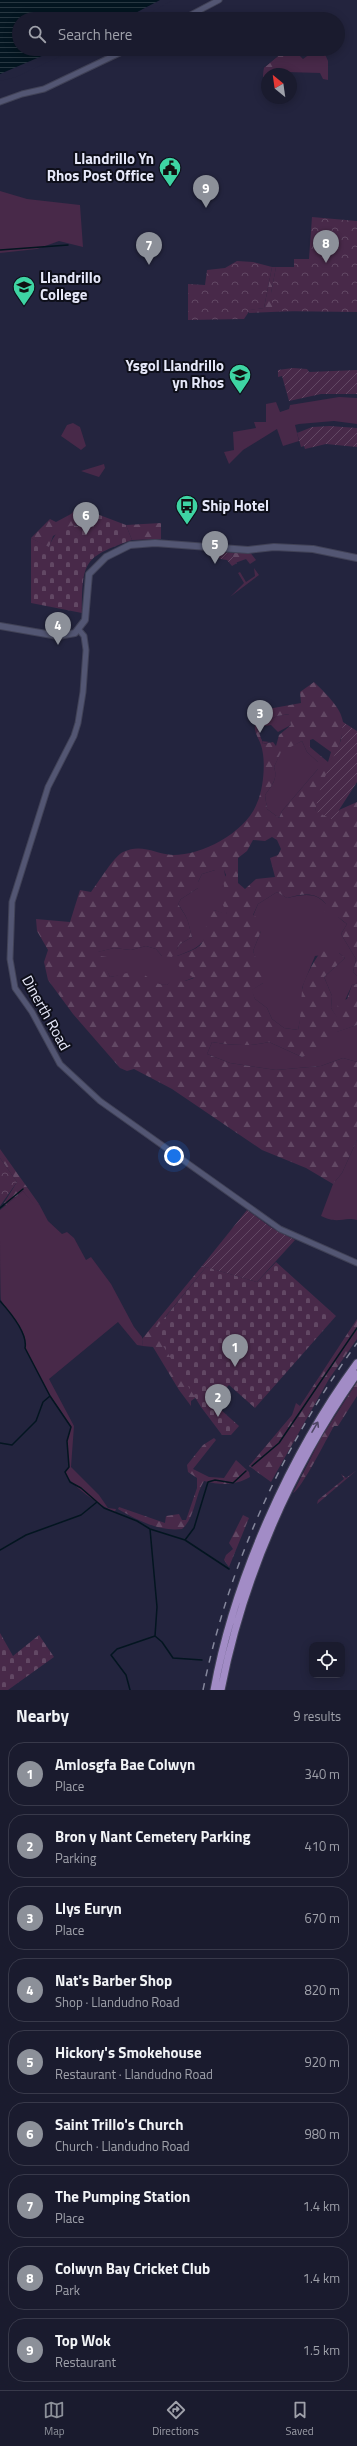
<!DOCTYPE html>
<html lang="en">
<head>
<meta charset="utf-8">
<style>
  :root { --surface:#1a1b2e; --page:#232436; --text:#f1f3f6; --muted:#9fa1aa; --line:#38394a; --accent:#8c9099 }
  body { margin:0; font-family:"Titillium Web",sans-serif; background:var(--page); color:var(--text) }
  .controls { position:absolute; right:12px; bottom:12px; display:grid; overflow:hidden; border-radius:8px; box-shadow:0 2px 10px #0003 }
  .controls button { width:36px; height:36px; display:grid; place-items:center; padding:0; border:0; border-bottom:1px solid var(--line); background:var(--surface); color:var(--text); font:20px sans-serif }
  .compass { position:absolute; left:261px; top:68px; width:36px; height:36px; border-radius:50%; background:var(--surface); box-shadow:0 2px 10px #0003; rotate:331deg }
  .you { position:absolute; left:174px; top:1156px; width:14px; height:14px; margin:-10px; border:3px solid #fff; border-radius:50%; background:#1a73e8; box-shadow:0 0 0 6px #1a73e833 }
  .badge { display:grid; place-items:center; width:26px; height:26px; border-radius:50%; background:var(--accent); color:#fff; font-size:13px; font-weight:700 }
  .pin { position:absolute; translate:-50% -33px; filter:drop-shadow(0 1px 2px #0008) }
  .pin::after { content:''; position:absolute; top:21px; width:14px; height:12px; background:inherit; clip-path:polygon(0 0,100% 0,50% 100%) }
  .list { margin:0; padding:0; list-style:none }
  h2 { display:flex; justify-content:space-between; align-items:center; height:52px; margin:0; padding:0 16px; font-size:17px }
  h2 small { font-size:13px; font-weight:400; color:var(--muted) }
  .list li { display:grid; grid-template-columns:26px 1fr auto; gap:12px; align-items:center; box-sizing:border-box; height:64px; margin:0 8px 8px; padding:0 8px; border:1px solid var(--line); border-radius:16px }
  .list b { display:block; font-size:15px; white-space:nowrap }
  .list p { margin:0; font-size:13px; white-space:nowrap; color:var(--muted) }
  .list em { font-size:13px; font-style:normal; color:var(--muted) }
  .icon { flex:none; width:22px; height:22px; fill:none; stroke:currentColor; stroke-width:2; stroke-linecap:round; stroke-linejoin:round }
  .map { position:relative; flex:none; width:357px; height:1690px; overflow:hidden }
  .search { position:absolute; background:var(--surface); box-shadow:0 2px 10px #0003; left:12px; right:12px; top:12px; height:44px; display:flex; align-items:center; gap:10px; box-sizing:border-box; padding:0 14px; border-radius:22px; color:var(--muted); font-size:15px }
  .sheet { height:700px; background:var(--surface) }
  nav { display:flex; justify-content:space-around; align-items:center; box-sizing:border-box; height:56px; border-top:1px solid var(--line); background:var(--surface); font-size:11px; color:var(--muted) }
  nav a { display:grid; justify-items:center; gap:2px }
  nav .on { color:var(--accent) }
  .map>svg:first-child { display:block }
</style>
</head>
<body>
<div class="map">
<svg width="357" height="1690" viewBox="0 0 357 1690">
  <defs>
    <pattern id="forest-firs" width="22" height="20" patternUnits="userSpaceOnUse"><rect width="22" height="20" fill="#482949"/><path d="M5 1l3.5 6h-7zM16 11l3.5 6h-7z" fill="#624864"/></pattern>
    <pattern id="cemetery-stones" width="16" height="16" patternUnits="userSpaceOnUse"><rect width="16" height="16" fill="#482949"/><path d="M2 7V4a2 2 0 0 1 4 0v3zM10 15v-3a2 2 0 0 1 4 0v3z" fill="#624864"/></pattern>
    <pattern id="park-crowns" width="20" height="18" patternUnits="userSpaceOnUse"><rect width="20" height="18" fill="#482949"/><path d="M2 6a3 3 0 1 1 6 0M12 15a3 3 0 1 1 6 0" fill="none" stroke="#624864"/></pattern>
    <pattern id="garden-furrows" width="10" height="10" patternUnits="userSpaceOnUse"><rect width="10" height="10" fill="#482949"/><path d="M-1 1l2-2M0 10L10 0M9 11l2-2" fill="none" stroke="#624864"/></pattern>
    <pattern id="water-rules" width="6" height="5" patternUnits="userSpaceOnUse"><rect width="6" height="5" fill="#031520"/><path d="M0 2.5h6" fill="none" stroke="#283741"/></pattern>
  </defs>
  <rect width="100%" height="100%" fill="#23243e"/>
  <path fill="#482949" d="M 287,49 L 293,49 L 303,59 L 317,49 L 324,52 L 328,61 L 328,80 L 323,79 L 320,73 L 286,72 L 284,74 L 267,74 L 267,77 L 263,77 L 264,68 Z
    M 0,191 L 27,199 L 80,205 L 83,247 L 59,241 L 37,249 L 0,253 Z
    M 339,397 L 357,398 L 357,424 L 334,421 L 299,424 L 295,425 L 299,441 L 283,446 L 277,429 L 243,450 L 229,464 L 224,452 L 234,450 L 233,432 L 256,428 L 254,422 L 266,422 L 266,404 L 276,402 L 280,412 L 289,409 L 290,405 Z
    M 73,423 L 80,427 L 86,446 L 81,450 L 61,436 L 67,425 Z
    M 104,464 L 105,468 L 99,477 L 81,471 Z
    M 254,568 L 259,575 L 230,597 L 244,583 L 238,573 L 240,572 L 246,582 L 255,576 Z
    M 290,714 L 291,725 L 278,732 L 271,725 L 259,727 L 261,741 L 270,742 L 263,744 L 257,727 L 277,716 Z
    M 302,741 L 307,752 L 318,762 L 318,769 L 282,811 L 279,818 L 267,809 L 265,795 C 272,785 278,779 274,767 L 281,751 Z
    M 215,870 L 224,870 C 226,875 227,906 227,915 L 214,910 C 205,940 208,945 177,956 L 195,977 L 185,981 L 174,980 L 167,985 L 153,984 L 134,973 L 110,977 L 97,952 L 114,948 L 131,950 L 146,946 L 156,949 L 162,956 L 177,949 L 180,944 L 192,937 C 187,919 189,920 178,904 L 181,899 L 198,888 L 198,882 L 202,874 Z
    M 277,892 L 287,898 C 326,888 320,904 347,924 L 341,934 L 356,959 L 353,972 L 357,976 L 357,984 L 352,985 L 337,1018 L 331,1008 L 332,996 L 324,977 L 345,958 L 339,953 L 315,956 L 302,988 L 302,1011 L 298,1030 L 284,1028 L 272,1019 L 267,1008 L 255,999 L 251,990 L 263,983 L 253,951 L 261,931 L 253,916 L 258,904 Z
    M 357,1025 L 357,1062 L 343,1058 L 321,1066 L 276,1070 L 230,1063 L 207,1054 L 212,1042 C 231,1045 250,1047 269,1042 L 302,1057 L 336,1032 Z
    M 357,1140 L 357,1220 C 343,1216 339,1225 321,1216 L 333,1184 L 342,1173 Z
    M 23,1191 L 36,1206 L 39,1204 L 48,1221 L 62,1234 L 67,1232 L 74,1238 L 86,1260 L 91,1257 L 111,1284 L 134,1327 L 142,1337 L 143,1346 L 137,1345 L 118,1322 L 49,1379 L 74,1426 L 71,1467 L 99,1495 L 108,1508 L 116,1509 L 115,1512 C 103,1508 67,1483 65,1472 L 69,1467 L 67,1441 L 71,1426 L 50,1396 L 25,1348 C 29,1330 8,1314 1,1300 C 0,1292 0,1224 0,1210 Z"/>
  <path fill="url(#forest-firs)" fill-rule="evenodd" d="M 287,49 L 292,49 L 286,58 L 277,63 L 281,67 L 279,74 L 267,74 L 267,77 L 263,77 L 264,68 Z
    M 272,267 L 276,267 L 271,293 L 294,311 L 249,313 L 249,310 L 264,308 Z
    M 78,507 L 81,508 L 80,526 L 76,525 L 53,536 L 49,548 L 31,538 L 50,519 L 56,522 L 71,514 Z
    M 161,523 L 161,539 L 132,540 L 126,525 Z
    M 249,551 L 256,560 L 250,564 L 246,559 L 235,563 L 232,556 L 234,553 Z
    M 314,682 C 324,692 341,707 343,722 C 346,737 321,792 315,811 L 339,810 L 357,802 L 357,976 L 353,972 L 356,959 L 341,934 L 347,924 L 338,917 L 329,916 L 322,908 L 326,904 C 315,891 302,894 287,898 L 277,892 L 258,904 L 253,915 L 262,921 L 261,931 L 253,951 L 257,961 L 264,966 L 263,983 L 252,990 L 255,999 L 267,1008 L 272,1019 L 284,1028 L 298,1030 C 301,1016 301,1004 302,990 C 303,981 316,956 322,951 L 339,953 L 345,958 L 324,977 L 332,996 L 331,1008 L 337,1017 L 338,1002 L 347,999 L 352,985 L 357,984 L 357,1025 L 337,1032 L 331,1046 L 302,1057 L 269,1042 C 250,1047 231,1045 212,1042 L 207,1054 L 230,1063 L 276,1070 L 321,1066 L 343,1058 L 357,1062 L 357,1140 L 342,1173 L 333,1184 L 306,1168 L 262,1150 L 172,1089 L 134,1069 L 127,1071 L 120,1068 L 73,1014 L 48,980 L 44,962 L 48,950 L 37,931 L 36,919 L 70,922 L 80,890 L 91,892 C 98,883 114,856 123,852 C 142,843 155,854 173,855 C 203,855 246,832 257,803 C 263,790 265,768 263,754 C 261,735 250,736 257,711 L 301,703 L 300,692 ZM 289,714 L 291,725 L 279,735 L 276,746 L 273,742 L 263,744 L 257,727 L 277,716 ZM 313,739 L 331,752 L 328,762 L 310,747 L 310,740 ZM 302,741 L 307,752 L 318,762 L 318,769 L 282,811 L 279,818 L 267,809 L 265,795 C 272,785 278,779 274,767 L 281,752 ZM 272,837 L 277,840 L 281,849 L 278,855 L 270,858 L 275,877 L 256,879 L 245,889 L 238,883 L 238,858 L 247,851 L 253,840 L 265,841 ZM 215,870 L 224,870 L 226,875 L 223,880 L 226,897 L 223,905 L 227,914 L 214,910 L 207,916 C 204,945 206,946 177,956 C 176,969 185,971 194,978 L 185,981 L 181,976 L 177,975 L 167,985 C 148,983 154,979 142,974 C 133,970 120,975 110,977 L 106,968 L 107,957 L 100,956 L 98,952 L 114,948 L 131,950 L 146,946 L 156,949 L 162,956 L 172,957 L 180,944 L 192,937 C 187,917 189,921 178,904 L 181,899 L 198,888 L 198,882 L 202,874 Z
    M 0,1149 L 39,1204 L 36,1207 L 23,1191 L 6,1205 L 4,1203 L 17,1182 L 0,1158 Z
    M 202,1266 L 206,1267 L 165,1317 L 198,1396 L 191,1401 L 191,1406 L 179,1390 L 153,1347 L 143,1346 L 142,1339 Z
    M 357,1319 L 357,1339 L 329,1379 L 271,1482 L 249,1466 L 292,1415 L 296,1403 L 300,1406 Z
    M 357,1382 L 357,1396 L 338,1426 L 334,1426 C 327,1438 301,1490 293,1493 L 321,1438 Z
    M 214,1438 L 216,1440 L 193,1469 L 209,1477 L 224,1478 L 236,1460 L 249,1472 L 250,1477 C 234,1486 221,1485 204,1481 C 195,1495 195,1518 182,1529 C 160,1532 137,1520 118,1509 L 119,1507 L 165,1523 L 166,1516 L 179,1514 L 182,1520 L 186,1520 L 197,1488 L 197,1478 L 188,1472 L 187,1465 L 203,1445 Z
    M 357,1470 L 317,1504 L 318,1500 L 344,1479 L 341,1474 L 346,1478 Z
    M 243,1515 L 249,1518 L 229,1567 L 224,1560 L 226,1555 L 233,1549 L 229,1543 Z"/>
  <path fill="url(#cemetery-stones)" d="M 81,508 L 126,525 L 132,540 C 84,557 82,561 82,613 L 31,603 L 31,538 L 49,547 C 54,533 64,523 80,526 Z
    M 276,1262 L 336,1316 L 255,1408 L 229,1385 L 212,1402 L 239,1426 L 231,1435 L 222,1435 L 201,1407 L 154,1331 L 206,1267 L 257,1282 Z
    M 0,1633 L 13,1656 L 39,1635 L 54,1657 L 8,1690 L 0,1690 Z"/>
  <path fill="url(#park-crowns)" d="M 312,217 L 357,221 L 357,312 L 273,311 L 271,293 L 276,267 L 294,267 L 294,259 L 309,259 Z
    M 237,261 L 253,262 L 272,267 L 264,308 L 250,310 L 244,319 L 188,320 L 188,284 L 205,285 L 207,270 L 225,268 Z
    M 0,1158 L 17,1182 L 0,1206 Z"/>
  <path fill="url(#garden-furrows)" d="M 293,368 L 307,369 L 309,372 L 357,370 L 357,394 L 321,394 L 289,401 L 282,376 L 278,377 L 278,370 Z
    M 330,426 L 357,428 L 357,447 L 326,444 L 305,449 L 304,446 L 301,447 L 297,433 L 312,427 Z
    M 214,551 L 234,553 L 232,556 L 237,563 L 232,566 L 227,560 L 220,559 Z
    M 343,722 L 357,731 L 357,782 L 339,810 L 337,822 L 315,811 L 321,786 L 341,740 Z
    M 247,1210 L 272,1228 L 295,1240 L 257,1282 L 202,1266 Z"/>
  <path fill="url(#water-rules)" d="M 0,0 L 171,0 L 135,19 L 19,19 L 19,49 L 78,49 L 64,52 L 0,79 Z"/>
  <path fill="#23243e" d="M 160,0 L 173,0 L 139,19 L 124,19 Z
    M 58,49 L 70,49 L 67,53 L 16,77 L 0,81 L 0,74 Z"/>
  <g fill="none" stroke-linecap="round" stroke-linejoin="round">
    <path stroke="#031520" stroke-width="1.5" d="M 0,250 L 68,245
      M 0,1208 L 23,1189
      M 0,1301 C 9,1311 28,1334 25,1348 L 50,1396 L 71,1427 L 67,1441 L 69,1467 L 65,1472 L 70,1482 L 81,1488 L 104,1508 L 137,1521 L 150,1529 L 185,1540 L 194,1528 L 208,1482 L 215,1480 L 233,1483 L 246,1471
      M 0,1443 L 12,1445 L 36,1421 L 43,1402 L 50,1396
      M 252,1466 L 279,1443 L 357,1328
      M 185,1540 L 229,1569
      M 0,1550 L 26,1535 L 81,1515 L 97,1502
      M 155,1636 L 162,1642 L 173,1658 L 202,1660
      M 130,1690 L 126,1675 L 111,1655 L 117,1649 L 155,1636 L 157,1607 L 150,1529"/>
    <g stroke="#414257" stroke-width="7">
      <path id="tertiary" d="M 183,19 L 219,0
        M 0,102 L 22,94 L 44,89 L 128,49
        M 79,630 L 84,636 L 86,650 L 83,692 L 78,723 L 74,736 L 48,787 L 12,902 L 10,959 L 15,988 L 32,1012 L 60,1064 L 100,1101 L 280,1229 L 357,1263"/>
    </g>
    <g stroke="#414257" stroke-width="8">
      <path id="secondary" d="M 0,626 L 58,636 L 75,633 L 85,620 L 89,574 L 106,557 L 130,545 L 155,543 L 248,550 L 274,547 L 313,549 L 357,558"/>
    </g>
    <g stroke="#414257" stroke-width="9">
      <path id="trunk" d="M 214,1690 C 234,1579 291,1453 357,1363
        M 221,1690 C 243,1577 291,1468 357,1374"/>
    </g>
    <use href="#tertiary" stroke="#535673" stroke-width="5"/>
    <use href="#secondary" stroke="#535673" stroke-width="6"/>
    <use href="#trunk" stroke="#a28cc6" stroke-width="7"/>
    <path stroke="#85879c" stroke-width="1.5" stroke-dasharray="7 7" stroke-linecap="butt" d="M 203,1690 C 229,1563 282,1448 357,1343"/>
  </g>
  <defs><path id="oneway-shaft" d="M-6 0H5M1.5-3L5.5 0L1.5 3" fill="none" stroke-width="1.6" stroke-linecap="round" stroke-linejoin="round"/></defs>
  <use stroke="#514767" href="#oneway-shaft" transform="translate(315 1427) rotate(-60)"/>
  <defs>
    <g id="civic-pin" transform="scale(1.15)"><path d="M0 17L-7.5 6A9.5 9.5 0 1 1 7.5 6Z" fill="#3ed4a3" stroke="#0e0f1a"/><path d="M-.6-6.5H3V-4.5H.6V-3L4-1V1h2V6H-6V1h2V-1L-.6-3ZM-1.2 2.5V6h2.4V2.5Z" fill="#111"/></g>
    <g id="university-pin" transform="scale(1.15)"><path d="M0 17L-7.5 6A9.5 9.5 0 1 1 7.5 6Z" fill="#3ed4a3" stroke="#0e0f1a"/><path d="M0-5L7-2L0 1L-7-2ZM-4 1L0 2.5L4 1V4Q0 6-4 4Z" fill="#111"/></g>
    <g id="school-pin" transform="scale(1.15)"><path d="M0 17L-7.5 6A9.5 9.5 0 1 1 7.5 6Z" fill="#3ed4a3" stroke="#0e0f1a"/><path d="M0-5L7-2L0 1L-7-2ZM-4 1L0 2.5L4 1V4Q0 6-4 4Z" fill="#111"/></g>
    <g id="bus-pin" transform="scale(1.15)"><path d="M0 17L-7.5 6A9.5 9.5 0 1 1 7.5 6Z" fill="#3ed4a3" stroke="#0e0f1a"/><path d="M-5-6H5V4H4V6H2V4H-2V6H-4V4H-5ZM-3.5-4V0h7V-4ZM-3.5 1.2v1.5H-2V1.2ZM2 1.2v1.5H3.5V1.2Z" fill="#111"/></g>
  </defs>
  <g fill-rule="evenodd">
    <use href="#civic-pin" x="170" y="168"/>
    <use href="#university-pin" x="24" y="287"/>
    <use href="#school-pin" x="240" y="375"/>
    <use href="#bus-pin" x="187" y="506"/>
  </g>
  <g text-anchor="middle" stroke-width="4" stroke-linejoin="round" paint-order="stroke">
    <g font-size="15" font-weight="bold" fill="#e6e8f9" stroke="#0e0f1a" text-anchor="end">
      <text x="154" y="164">Llandrillo Yn<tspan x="154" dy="17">Rhos Post Office</tspan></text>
      <text x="40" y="283" text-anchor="start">Llandrillo<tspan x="40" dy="17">College</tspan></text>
      <text x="224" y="371">Ysgol Llandrillo<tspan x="224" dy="17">yn Rhos</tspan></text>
      <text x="202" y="511" text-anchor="start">Ship Hotel</text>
    </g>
    <g font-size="15" fill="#e6e8f9" stroke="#0e0f1a">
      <text transform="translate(46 1013) rotate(61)" y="5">Dinerth Road</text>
    </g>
  </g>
</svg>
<div class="controls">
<button><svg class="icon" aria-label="locate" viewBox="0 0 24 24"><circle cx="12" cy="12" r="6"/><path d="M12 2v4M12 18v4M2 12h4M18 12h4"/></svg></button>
</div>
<svg class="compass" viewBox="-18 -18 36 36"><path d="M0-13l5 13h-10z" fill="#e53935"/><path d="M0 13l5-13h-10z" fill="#9fa1aa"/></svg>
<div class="you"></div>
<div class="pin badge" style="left:235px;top:1367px">1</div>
<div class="pin badge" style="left:218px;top:1417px">2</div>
<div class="pin badge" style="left:260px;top:733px">3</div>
<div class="pin badge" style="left:58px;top:645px">4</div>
<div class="pin badge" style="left:215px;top:564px">5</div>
<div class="pin badge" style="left:86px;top:535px">6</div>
<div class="pin badge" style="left:149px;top:265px">7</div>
<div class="pin badge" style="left:326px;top:263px">8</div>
<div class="pin badge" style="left:206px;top:208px">9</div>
<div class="search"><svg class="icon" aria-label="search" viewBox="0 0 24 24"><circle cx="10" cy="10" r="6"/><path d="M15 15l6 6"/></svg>Search here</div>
</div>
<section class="sheet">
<h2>Nearby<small>9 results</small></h2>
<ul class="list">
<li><span class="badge">1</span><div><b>Amlosgfa Bae Colwyn</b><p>Place</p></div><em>340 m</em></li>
<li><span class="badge">2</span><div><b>Bron y Nant Cemetery Parking</b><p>Parking</p></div><em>410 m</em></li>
<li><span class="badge">3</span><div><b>Llys Euryn</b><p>Place</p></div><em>670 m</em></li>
<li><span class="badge">4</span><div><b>Nat's Barber Shop</b><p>Shop · Llandudno Road</p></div><em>820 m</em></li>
<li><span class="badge">5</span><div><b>Hickory's Smokehouse</b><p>Restaurant · Llandudno Road</p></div><em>920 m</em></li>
<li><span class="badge">6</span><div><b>Saint Trillo's Church</b><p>Church · Llandudno Road</p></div><em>980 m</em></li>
<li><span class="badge">7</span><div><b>The Pumping Station</b><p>Place</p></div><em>1.4 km</em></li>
<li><span class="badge">8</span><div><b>Colwyn Bay Cricket Club</b><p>Park</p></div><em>1.4 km</em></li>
<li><span class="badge">9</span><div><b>Top Wok</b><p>Restaurant</p></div><em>1.5 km</em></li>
</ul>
</section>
<nav>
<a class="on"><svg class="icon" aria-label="map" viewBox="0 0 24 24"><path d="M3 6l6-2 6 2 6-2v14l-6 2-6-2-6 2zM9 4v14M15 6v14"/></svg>Map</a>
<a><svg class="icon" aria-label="directions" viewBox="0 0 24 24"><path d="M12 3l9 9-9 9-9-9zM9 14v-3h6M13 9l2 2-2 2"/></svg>Directions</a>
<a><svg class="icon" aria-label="saved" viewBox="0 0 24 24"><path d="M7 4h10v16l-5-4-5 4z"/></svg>Saved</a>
</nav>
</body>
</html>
